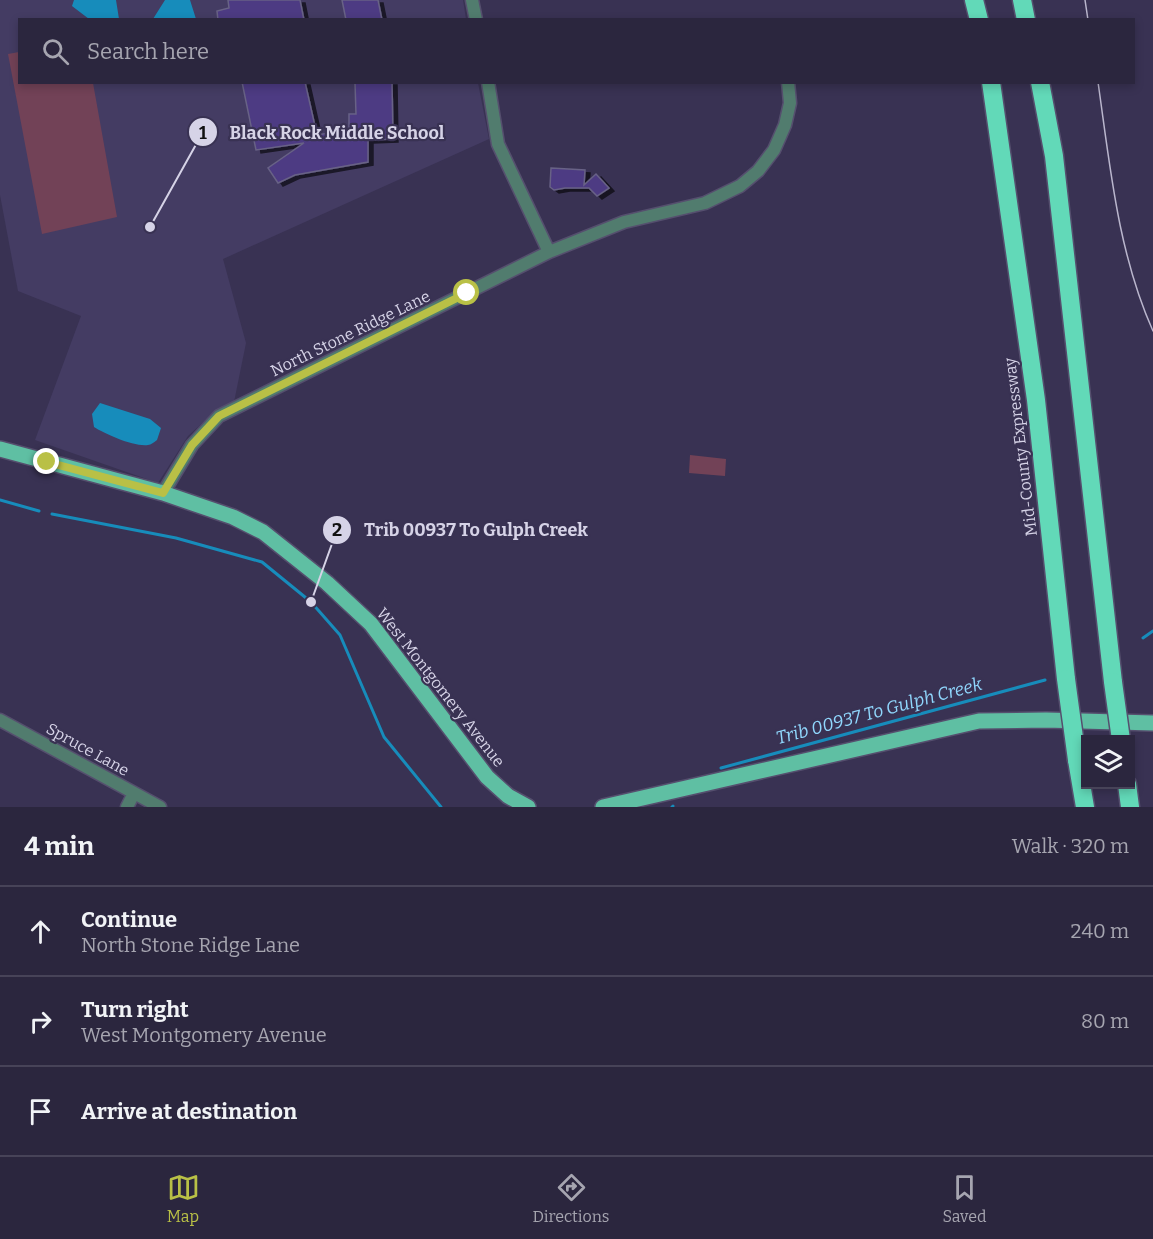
<!DOCTYPE html>
<html lang="en">
<head>
<meta charset="utf-8">
<style>
  :root { --surface:#2b263e; --page:#332e45; --text:#f1f3f6; --muted:#a6a5b0; --line:#474358; --accent:#b9c046 }
  body { margin:0; font-family:Bitter,serif; background:var(--page); color:var(--text) }
  .controls { position:absolute; right:18px; bottom:18px; display:grid; overflow:hidden; border-radius:0px; box-shadow:0 3px 9px #0003 }
  .controls button { width:54px; height:54px; display:grid; place-items:center; padding:0; border:0; border-bottom:2px solid var(--line); background:var(--surface); color:var(--text); font:30px sans-serif }
  .stop { position:absolute; width:18px; height:18px; margin:-14px; border:4px solid #b9c046; border-radius:50%; background:#fff }
  .stop.end { background:#b9c046; border-color:#fff; box-shadow:0 2px 6px #0008 }
  .list { margin:0; padding:0; list-style:none }
  h2 { display:flex; justify-content:space-between; align-items:center; height:78px; margin:0; padding:0 24px; font-size:26px }
  h2 small { font-size:20px; font-weight:400; color:var(--muted) }
  .list li { display:grid; grid-template-columns:39px 1fr auto; gap:18px; align-items:center; box-sizing:border-box; height:90px; padding:0 24px; border-top:2px solid var(--line) }
  .list b { display:block; font-size:22px; white-space:nowrap }
  .list p { margin:0; font-size:20px; white-space:nowrap; color:var(--muted) }
  .list em { font-size:20px; font-style:normal; color:var(--muted) }
  .icon { flex:none; width:33px; height:33px; fill:none; stroke:currentColor; stroke-width:2; stroke-linecap:round; stroke-linejoin:round }
  .map { position:relative; flex:none; width:1153px; height:807px; overflow:hidden }
  .search { position:absolute; background:var(--surface); box-shadow:0 3px 9px #0003; left:18px; right:18px; top:18px; height:66px; display:flex; align-items:center; gap:15px; box-sizing:border-box; padding:0 21px; border-radius:0px; color:var(--muted); font-size:22px }
  .sheet { height:348px; background:var(--surface) }
  nav { display:flex; justify-content:space-around; align-items:center; box-sizing:border-box; height:84px; border-top:2px solid var(--line); background:var(--surface); font-size:16px; color:var(--muted) }
  nav a { display:grid; justify-items:center; gap:3px }
  nav .on { color:var(--accent) }
  .map>svg:first-child { display:block }
</style>
</head>
<body>
<div class="map">
<svg width="1153" height="807" viewBox="0 0 1153 807">
  <defs>
    <filter id="shadow"><feDropShadow dx="5" dy="3" stdDeviation="0" flood-color="#0009"/></filter>
  </defs>
  <rect width="100%" height="100%" fill="#393253"/>
  <path fill="#443c63" d="M 0,0 L 463,0 L 466,19 L 20,20 L 20,82 L 478,83 L 489,139 L 223,259 L 246,343 L 234,402 L 217,410 L 188,436 L 158,483 L 35,440 L 81,316 L 18,291 L 0,195 Z"/>
  <path fill="#724257" d="M 19,52 L 20,82 L 93,83 L 117,217 L 42,234 L 8,54 Z
    M 690,455 L 726,459 L 725,476 L 689,473 Z"/>
  <path fill="#178cbb" d="M 74,0 L 116,0 L 119,19 L 89,19 L 72,6 Z
    M 165,0 L 190,0 L 196,19 L 153,19 Z
    M 100,403 L 150,419 L 161,428 L 157,440 C 154,442 151,445 148,445 C 134,447 105,434 94,427 L 92,414 Z"/>
  <g fill="none" stroke-linecap="round" stroke-linejoin="round">
    <path stroke="#178cbb" stroke-width="3" d="M 0,500 L 39,511
      M 52,514 L 176,538 L 262,562 L 311,602 L 340,635 L 384,737 L 441,807
      M 1143,638 L 1153,631
      M 721,768 L 1045,680
      M 672,807 L 673,806"/>
  </g>
  <path fill="#4d3a83" stroke="#686286" stroke-width="1.5" filter="url(#shadow)" d="M 228,0 L 300,0 L 304,20 L 218,20 L 217,11 L 229,8 Z
    M 342,0 L 378,0 L 382,20 L 346,20 Z
    M 242,82 L 305,82 L 317,135 L 349,130 L 349,114 L 356,114 L 355,82 L 392,82 L 393,139 L 368,140 L 368,162 L 295,175 L 278,183 L 268,168 L 304,143 L 256,150 Z
    M 551,168 L 585,170 L 584,185 L 596,174 L 609,188 L 597,196 L 589,188 L 565,188 L 554,190 L 550,187 Z"/>
  <g fill="none" stroke-linecap="round" stroke-linejoin="round">
    <g stroke="#554f6e" stroke-width="15">
      <path id="minor" d="M 472,0 L 476,20
        M 488,82 L 498,144 L 549,252
        M 163,493 L 192,445 L 219,416 L 549,252 L 624,222 L 705,203 L 740,186 L 758,171 L 774,150 L 785,125 L 790,103 L 788,82
        M 0,720 L 160,807
        M 127,807 L 134,793"/>
    </g>
    <g stroke="#554f6e" stroke-width="18">
      <path id="major" d="M 0,449 L 163,493 L 233,517 L 263,532 L 327,583 L 371,624 L 487,777 L 508,796 L 528,807
        M 603,807 L 979,721 L 1046,720 L 1153,723"/>
    </g>
    <g stroke="#554f6e" stroke-width="21">
      <path id="highway" d="M 974,0 L 979,20
        M 1022,0 L 1026,20
        M 991,82 L 1036,400 L 1066,679
        M 1040,82 L 1054,156 L 1113,682
        M 1077,760 L 1085,807
        M 1127,784 L 1130,807"/>
    </g>
    <use href="#minor" stroke="#517c6e" stroke-width="12"/>
    <use href="#major" stroke="#5fbfa3" stroke-width="15"/>
    <use href="#highway" stroke="#62d9b8" stroke-width="18"/>
    <path stroke="#bab6cd" stroke-width="1.5" d="M 1085,0 L 1088,20
      M 1098,82 C 1110,166 1118,253 1153,331"/>
    <g stroke="#554f6e" stroke-width="21" stroke-linecap="butt">
      <path id="highway-bridge" d="M 1066,679 L 1077,760
        M 1113,682 L 1121,740"/>
    </g>
    <use href="#highway-bridge" stroke="#62d9b8" stroke-width="18"/>
  </g>
  <g fill="none" stroke-linecap="round" stroke-linejoin="round">
    <path stroke="#b9c046" stroke-width="8" d="M 47,462 L 163,493 L 192,445 L 219,416 L 467,293"/>
  </g>
  <g text-anchor="middle" stroke-width="4.5" stroke-linejoin="round" paint-order="stroke">
    <g font-size="16" fill="#d6d3e7" stroke="#393253">
      <text transform="translate(350 333) rotate(-26)" y="6">North Stone Ridge Lane</text>
      <text transform="translate(1020 447) rotate(-97)" y="6">Mid-County Expressway</text>
      <text transform="translate(441 687) rotate(52)" y="6">West Montgomery Avenue</text>
      <text transform="translate(88 749) rotate(29)" y="6">Spruce Lane</text>
    </g>
    <g font-size="18" font-style="italic" fill="#90d7fd" stroke="#393253">
      <text transform="translate(879 711) rotate(-15)" y="6">Trib 00937 To Gulph Creek</text>
    </g>
  </g>
  <path fill="none" stroke="#d6d3e7" stroke-width="2" d="M150 227L203 132M311 602L337 530"/>
  <g fill="#d6d3e7" stroke="#393253" stroke-width="2">
    <circle cx="150" cy="227" r="6"/>
    <circle cx="311" cy="602" r="6"/>
    <circle cx="203" cy="132" r="15"/>
    <circle cx="337" cy="530" r="15"/>
  </g>
  <g font-size="18" text-anchor="middle" font-weight="bold" fill="#111">
    <text x="203" y="139">1</text>
    <text x="337" y="536">2</text>
  </g>
  <g font-size="18" text-anchor="middle" font-weight="bold" fill="#d6d3e7" stroke="#393253" stroke-width="4.5" stroke-linejoin="round" paint-order="stroke">
    <text x="337" y="139">Black Rock Middle School</text>
    <text x="476" y="536">Trib 00937 To Gulph Creek</text>
  </g>
</svg>
<div class="controls">
<button><svg class="icon" aria-label="layers" viewBox="0 0 24 24"><path d="M12 4l9 5-9 5-9-5zM3 14l9 5 9-5"/></svg></button>
</div>
<div class="stop" style="left:467px;top:293px"></div>
<div class="stop end" style="left:47px;top:462px"></div>
<div class="search"><svg class="icon" aria-label="search" viewBox="0 0 24 24"><circle cx="10" cy="10" r="6"/><path d="M15 15l6 6"/></svg>Search here</div>
</div>
<section class="sheet">
<h2>4 min<small>Walk · 320 m</small></h2>
<ul class="list">
<li><svg class="icon" aria-label="ahead" viewBox="0 0 24 24"><path d="M12 20V5M6 11l6-6 6 6"/></svg><div><b>Continue</b><p>North Stone Ridge Lane</p></div><em>240 m</em></li>
<li><svg class="icon" aria-label="right" viewBox="0 0 24 24"><path d="M7 20v-9h11M14 6l5 5-5 5"/></svg><div><b>Turn right</b><p>West Montgomery Avenue</p></div><em>80 m</em></li>
<li><svg class="icon" aria-label="arrive" viewBox="0 0 24 24"><path d="M6 21V4h12l-3 4 3 4H6"/></svg><div><b>Arrive at destination</b></div></li>
</ul>
</section>
<nav>
<a class="on"><svg class="icon" aria-label="map" viewBox="0 0 24 24"><path d="M3 6l6-2 6 2 6-2v14l-6 2-6-2-6 2zM9 4v14M15 6v14"/></svg>Map</a>
<a><svg class="icon" aria-label="directions" viewBox="0 0 24 24"><path d="M12 3l9 9-9 9-9-9zM9 14v-3h6M13 9l2 2-2 2"/></svg>Directions</a>
<a><svg class="icon" aria-label="saved" viewBox="0 0 24 24"><path d="M7 4h10v16l-5-4-5 4z"/></svg>Saved</a>
</nav>
</body>
</html>
